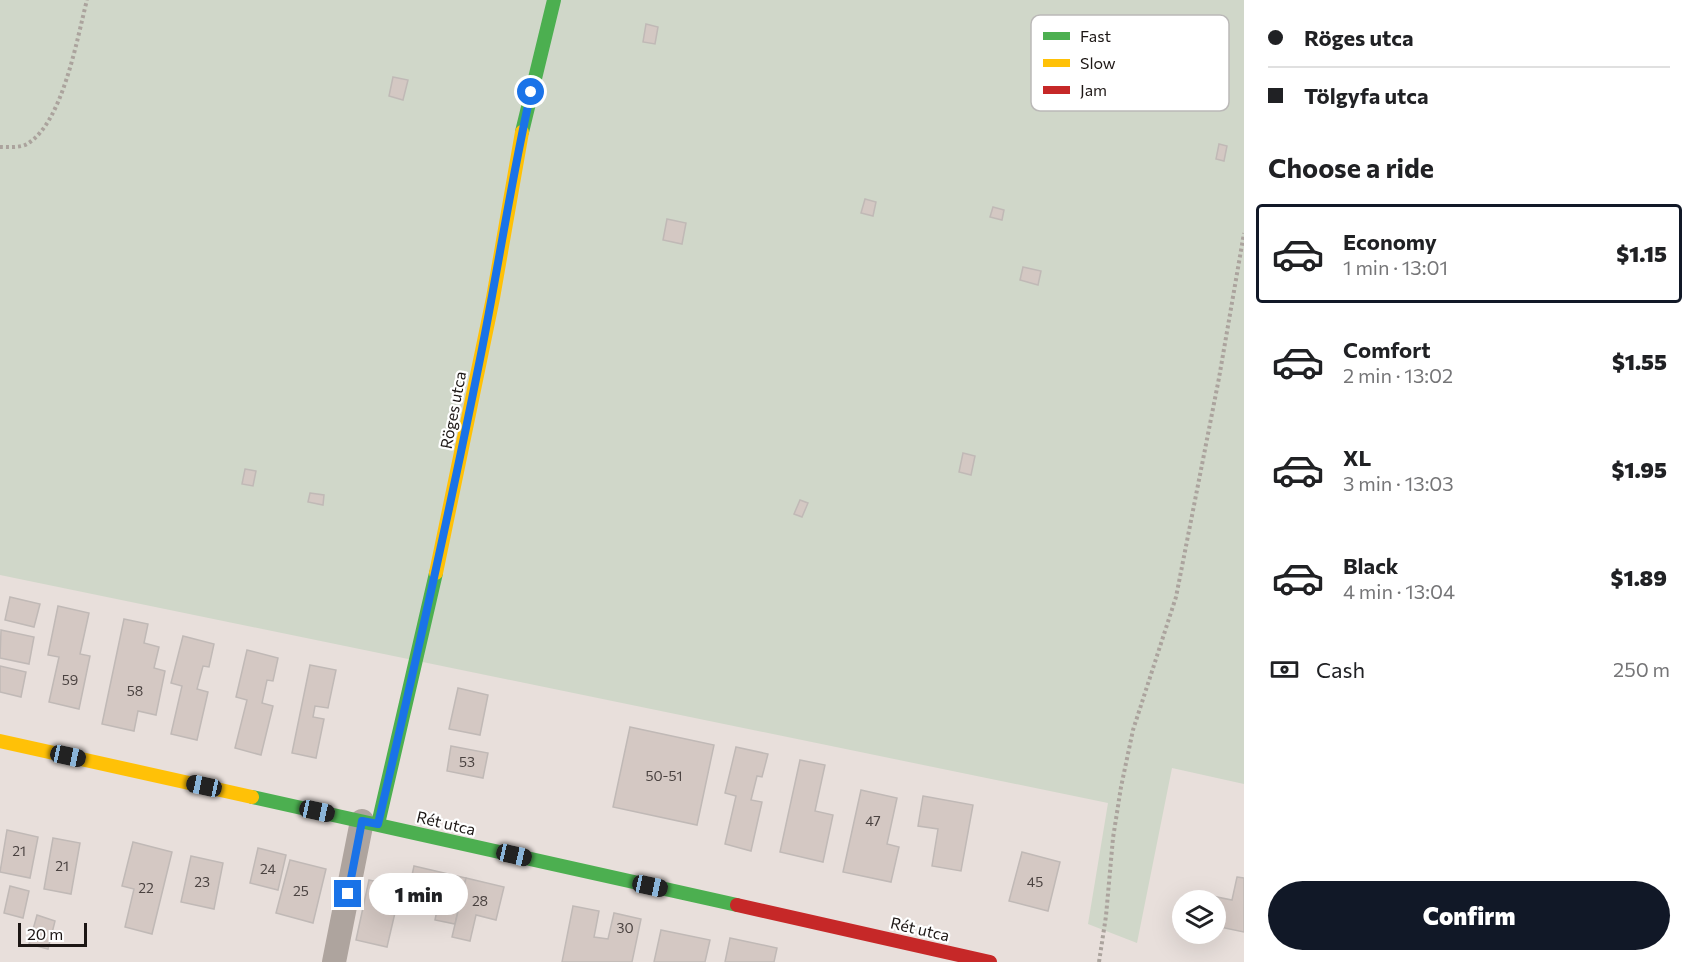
<!DOCTYPE html>
<meta charset="utf-8">
<style>
body{margin:0;font-family:Commissioner,sans-serif;background:#f6f6f6;color:#202124;height:100vh;display:flex;flex-direction:column;font-size:22px;white-space:nowrap}
*{box-sizing:border-box;margin:0}
p{font-size:20px;color:#757577}
.icon{flex:none;width:33px;height:33px;fill:none;stroke:currentColor;stroke-width:2;stroke-linecap:round;stroke-linejoin:round}
.map{position:relative;flex:1;overflow:hidden}
.details{display:flex;flex-direction:column;background:#fff;width:450px}
.details>*{flex:none}
.banner{display:grid;align-content:center;height:132px;padding:0 24px;background:#fff}
.fabs{position:absolute;left:1172px;top:890px;display:grid;gap:12px}
.fabs a{display:grid;place-items:center;width:54px;height:54px;border-radius:50%;background:#fff;box-shadow:0 6px 24px #0002;font-size:30px}
.scale{position:absolute;left:18px;bottom:15px;width:69px;box-sizing:border-box;padding-left:6px;border:3px solid #1c1614;border-top:0;font-size:16px;line-height:21px;white-space:nowrap;color:#1c1614;-webkit-text-stroke:4px #fff;paint-order:stroke}
.end{position:absolute;width:27px;height:27px;margin:-14px;border:8px solid #1a73e8;background:#fff;box-shadow:0 0 0 3px #fff}
.from{border-radius:50%}
.bubble{position:absolute;height:42px;border-radius:21px;background:#fff;box-shadow:0 6px 24px #0002;font-size:20px;font-weight:800;line-height:42px;text-align:center}
.car{position:absolute;width:18px;height:36px;margin:-18px -9px;border-radius:8px;box-shadow:0 0 4px 2px #0007;background:linear-gradient(#222 24%,#8ab4d8 0 40%,#222 0 76%,#8ab4d8 0 86%,#222 0)}
.banner b{display:flex;align-items:center;gap:21px;height:57px;font-size:22px}
.banner b+b{border-top:2px solid #e0e0e0}
.banner i{width:15px;height:15px;background:#202124}
ul{padding:0;list-style:none}
li{display:flex;align-items:center;gap:18px;height:99px;margin:0 12px 9px;padding:0 12px;border:3px solid transparent;border-radius:6px}
li div{flex:1}
li b{display:block;font-size:22px}
li em{font-style:normal;font-weight:800}
li.current{border-color:#111827}
li>.icon{width:54px;height:54px;stroke-width:1.5}
h2{padding:0 24px;font-size:27px;line-height:72px}
.pay{display:flex;align-items:center;gap:15px;height:66px;padding:0 24px;font-size:22px}
.pay p{margin-inline-start:auto}
.action{display:flex;gap:12px;margin-top:auto;padding:12px 24px}
.action a{flex:1;height:69px;border-radius:36px;background:#111827;color:#fff;font-size:24px;font-weight:800;line-height:69px;text-align:center}
main{display:flex;flex:1;min-height:0}
.map>svg:first-child{display:block}
.green{fill:#d0d7c9}
.building{fill:#d4c8c3;stroke:#c0b9b6;stroke-width:1.5}
.lines{fill:none;stroke-linecap:round;stroke-linejoin:round}
.path{stroke:#aba39d;stroke-width:4;stroke-dasharray:3 3;stroke-linecap:butt}
.street{stroke:#aea49e;stroke-width:24}
.fast{stroke:#4caf50;stroke-width:14}
.slow{stroke:#ffc107;stroke-width:14}
.jam{stroke:#c62828;stroke-width:14}
.route{stroke:#1a73e8;stroke-width:8}
.labels{text-anchor:middle;stroke-width:4.5;stroke-linejoin:round;paint-order:stroke}
.number-label{font-size:14px;fill:#4a4240}
.street-label{font-size:16px;fill:#1c1614;stroke:#fff}
.key{fill:#fff;stroke:#bbb9b8;stroke-width:1.5}
.key-label{font-size:16px;fill:#1c1614}
</style>
<main>
<div class="map">
<svg width="1244" height="962" viewBox="0 0 1244 962">
<rect width="100%" height="100%" fill="#e8dfdb"/>
<path class="green" d="M0 0H1244V784L1172 768 1137 943 1088 924 1108 803 0 575Z"/>
<g class="building">
<path d="M646 24 658 27 655 44 643 42Z"/>
<path d="M393 77 408 80 403 100 389 96Z"/>
<path d="M1219 144 1227 146 1224 161 1216 159Z"/>
<path d="M865 199 876 202 873 216 861 213Z"/>
<path d="M993 207 1004 210 1002 220 990 217Z"/>
<path d="M667 219 686 223 682 244 663 240Z"/>
<path d="M1023 267 1041 271 1038 285 1020 280Z"/>
<path d="M963 453 975 456 971 475 959 472Z"/>
<path d="M245 469 256 471 253 486 242 484Z"/>
<path d="M310 493 324 495 323 505 308 502Z"/>
<path d="M800 500 808 503 802 517 794 514Z"/>
<path d="M10 597 40 604 34 627 5 620Z"/>
<path d="M58 606 89 613 80 654 90 656 79 709 49 702 59 657 48 655Z"/>
<path d="M124 619 148 624 144 643 159 647 154 668 165 671 156 715 138 711 134 731 102 724Z"/>
<path d="M1 630 34 637 29 664 0 658Z"/>
<path d="M183 636 214 644 209 667 203 666 197 689 208 692 197 740 171 734 182 686 171 683Z"/>
<path d="M247 650 278 658 273 681 267 680 262 703 273 706 261 755 235 748 247 700 236 697Z"/>
<path d="M310 665 336 670 328 708 315 706 313 717 324 719 316 758 292 753Z"/>
<path d="M0 666 26 672 21 697 0 692Z"/>
<path d="M458 688 488 695 480 735 449 729Z"/>
<path d="M630 727 714 745 697 825 613 807Z"/>
<path d="M451 746 488 753 483 778 447 771Z"/>
<path d="M736 747 768 754 762 777 757 776 751 800 762 802 751 851 725 844 736 796 725 793Z"/>
<path d="M800 760 825 765 815 811 833 815 823 862 780 852Z"/>
<path d="M861 790 897 798 887 844 899 847 891 882 843 872Z"/>
<path d="M923 796 973 805 961 871 932 866 938 829 918 826Z"/>
<path d="M7 830 38 837 30 878 0 872Z"/>
<path d="M53 838 80 843 71 894 44 889Z"/>
<path d="M133 842 172 852 152 934 125 927 134 889 122 886Z"/>
<path d="M258 848 286 855 278 890 250 883Z"/>
<path d="M1022 852 1060 862 1048 911 1009 901Z"/>
<path d="M191 856 223 863 214 909 181 902Z"/>
<path d="M290 860 326 869 313 923 276 913Z"/>
<path d="M414 866 466 878 455 924 435 920 439 900 408 894Z"/>
<path d="M1237 877 1244 878V932L1215 926V900H1212V896L1232 900Z"/>
<path d="M466 878 504 887 496 920 476 915 470 941 452 937Z"/>
<path d="M369 880 401 887 387 947 356 940Z"/>
<path d="M10 886 29 891 23 918 4 913Z"/>
<path d="M573 906 599 911 594 937 608 939 614 913 641 919 632 962H562Z"/>
<path d="M37 915 55 921 48 949 29 944Z"/>
<path d="M661 930 710 940 705 962H654Z"/>
<path d="M730 938 777 948 774 962H725Z"/>
</g>
<g class="lines">
<g class="path">
<path d="M0 147C8 147 20 148 27 144 63 123 77 38 87 0"/>
<path d="M1099 962 1106 916 1113 838 1121 787 1133 730 1176 597 1219 378 1244 233"/>
</g>
<path class="street" d="M334 962 362 821"/>
<g class="fast">
<path d="M522 132 554 0"/>
<path d="M252 797 737 905"/>
<path d="M378 824 436 573"/>
</g>
<g class="slow">
<path d="M436 573 493 298 522 132"/>
<path d="M0 741 252 797"/>
</g>
<path class="jam" d="M737 905 990 962"/>
</g>
<g class="lines">
<path class="route" d="M348 894 362 821 378 824C414 670 449 515 480 359 498 270 511 180 531 92"/>
</g>
<g class="labels">
<g class="number-label">
<text x="70" y="685">59</text>
<text x="135" y="696">58</text>
<text x="467" y="767">53</text>
<text x="664" y="781">50-51</text>
<text x="873" y="826">47</text>
<text x="19" y="856">21</text>
<text x="62" y="871">21</text>
<text x="268" y="874">24</text>
<text x="202" y="887">23</text>
<text x="1035" y="887">45</text>
<text x="146" y="893">22</text>
<text x="301" y="896">25</text>
<text x="480" y="906">28</text>
<text x="625" y="933">30</text>
</g>
<g class="street-label">
<text transform="translate(453 410) rotate(-79)" y="6">Röges utca</text>
<text transform="translate(446 823) rotate(13)" y="6">Rét utca</text>
<text transform="translate(920 929) rotate(13)" y="6">Rét utca</text>
</g>
</g>
<rect x="1031" y="15" width="198" height="96" rx="9" class="key"/>
<rect x="1043" y="32" width="27" height="8" fill="#4caf50"/>
<rect x="1043" y="59" width="27" height="8" fill="#ffc107"/>
<rect x="1043" y="86" width="27" height="8" fill="#c62828"/>
<g class="key-label">
<text x="1080" y="42">Fast</text>
<text x="1080" y="69">Slow</text>
<text x="1080" y="96">Jam</text>
</g>
</svg>
<div class="fabs">
<a><svg class="icon" aria-label="layers" viewBox="0 0 24 24"><path d="M12 4l9 5-9 5-9-5zM3 14l9 5 9-5"/></svg></a>
</div>
<div class="scale">20 m</div>
<i class="end from" style="left:531px;top:92px"></i>
<i class="end" style="left:348px;top:894px"></i>
<div class="bubble" style="left:369px;top:873px;width:99px">1 min</div>
<i class="car" style="left:68px;top:756px;rotate:102deg"></i>
<i class="car" style="left:204px;top:786px;rotate:282deg"></i>
<i class="car" style="left:317px;top:811px;rotate:102deg"></i>
<i class="car" style="left:514px;top:855px;rotate:103deg"></i>
<i class="car" style="left:650px;top:886px;rotate:102deg"></i>
</div>
<section class="details">
<div class="banner">
<b><i class="from"></i>Röges utca</b>
<b><i></i>Tölgyfa utca</b>
</div>
<h2>Choose a ride</h2>
<ul>
<li class="current"><svg class="icon" aria-label="car" viewBox="0 0 24 24"><path d="M5 17H2v-5l4-1 3-4h7l3 4 3 1v5h-3M9 17h6M6 11h13"/><circle cx="7" cy="17" r="2"/><circle cx="17" cy="17" r="2"/></svg><div><b>Economy</b><p>1 min · 13:01</p></div><em>$1.15</em></li>
<li><svg class="icon" aria-label="car" viewBox="0 0 24 24"><path d="M5 17H2v-5l4-1 3-4h7l3 4 3 1v5h-3M9 17h6M6 11h13"/><circle cx="7" cy="17" r="2"/><circle cx="17" cy="17" r="2"/></svg><div><b>Comfort</b><p>2 min · 13:02</p></div><em>$1.55</em></li>
<li><svg class="icon" aria-label="car" viewBox="0 0 24 24"><path d="M5 17H2v-5l4-1 3-4h7l3 4 3 1v5h-3M9 17h6M6 11h13"/><circle cx="7" cy="17" r="2"/><circle cx="17" cy="17" r="2"/></svg><div><b>XL</b><p>3 min · 13:03</p></div><em>$1.95</em></li>
<li><svg class="icon" aria-label="car" viewBox="0 0 24 24"><path d="M5 17H2v-5l4-1 3-4h7l3 4 3 1v5h-3M9 17h6M6 11h13"/><circle cx="7" cy="17" r="2"/><circle cx="17" cy="17" r="2"/></svg><div><b>Black</b><p>4 min · 13:04</p></div><em>$1.89</em></li>
</ul>
<div class="pay"><svg class="icon" aria-label="cash" viewBox="0 0 24 24"><path d="M3 7h18v10H3z"/><circle cx="12" cy="12" r="2"/></svg>Cash<p>250 m</p></div>
<div class="action"><a>Confirm</a></div>
</section>
</main>
